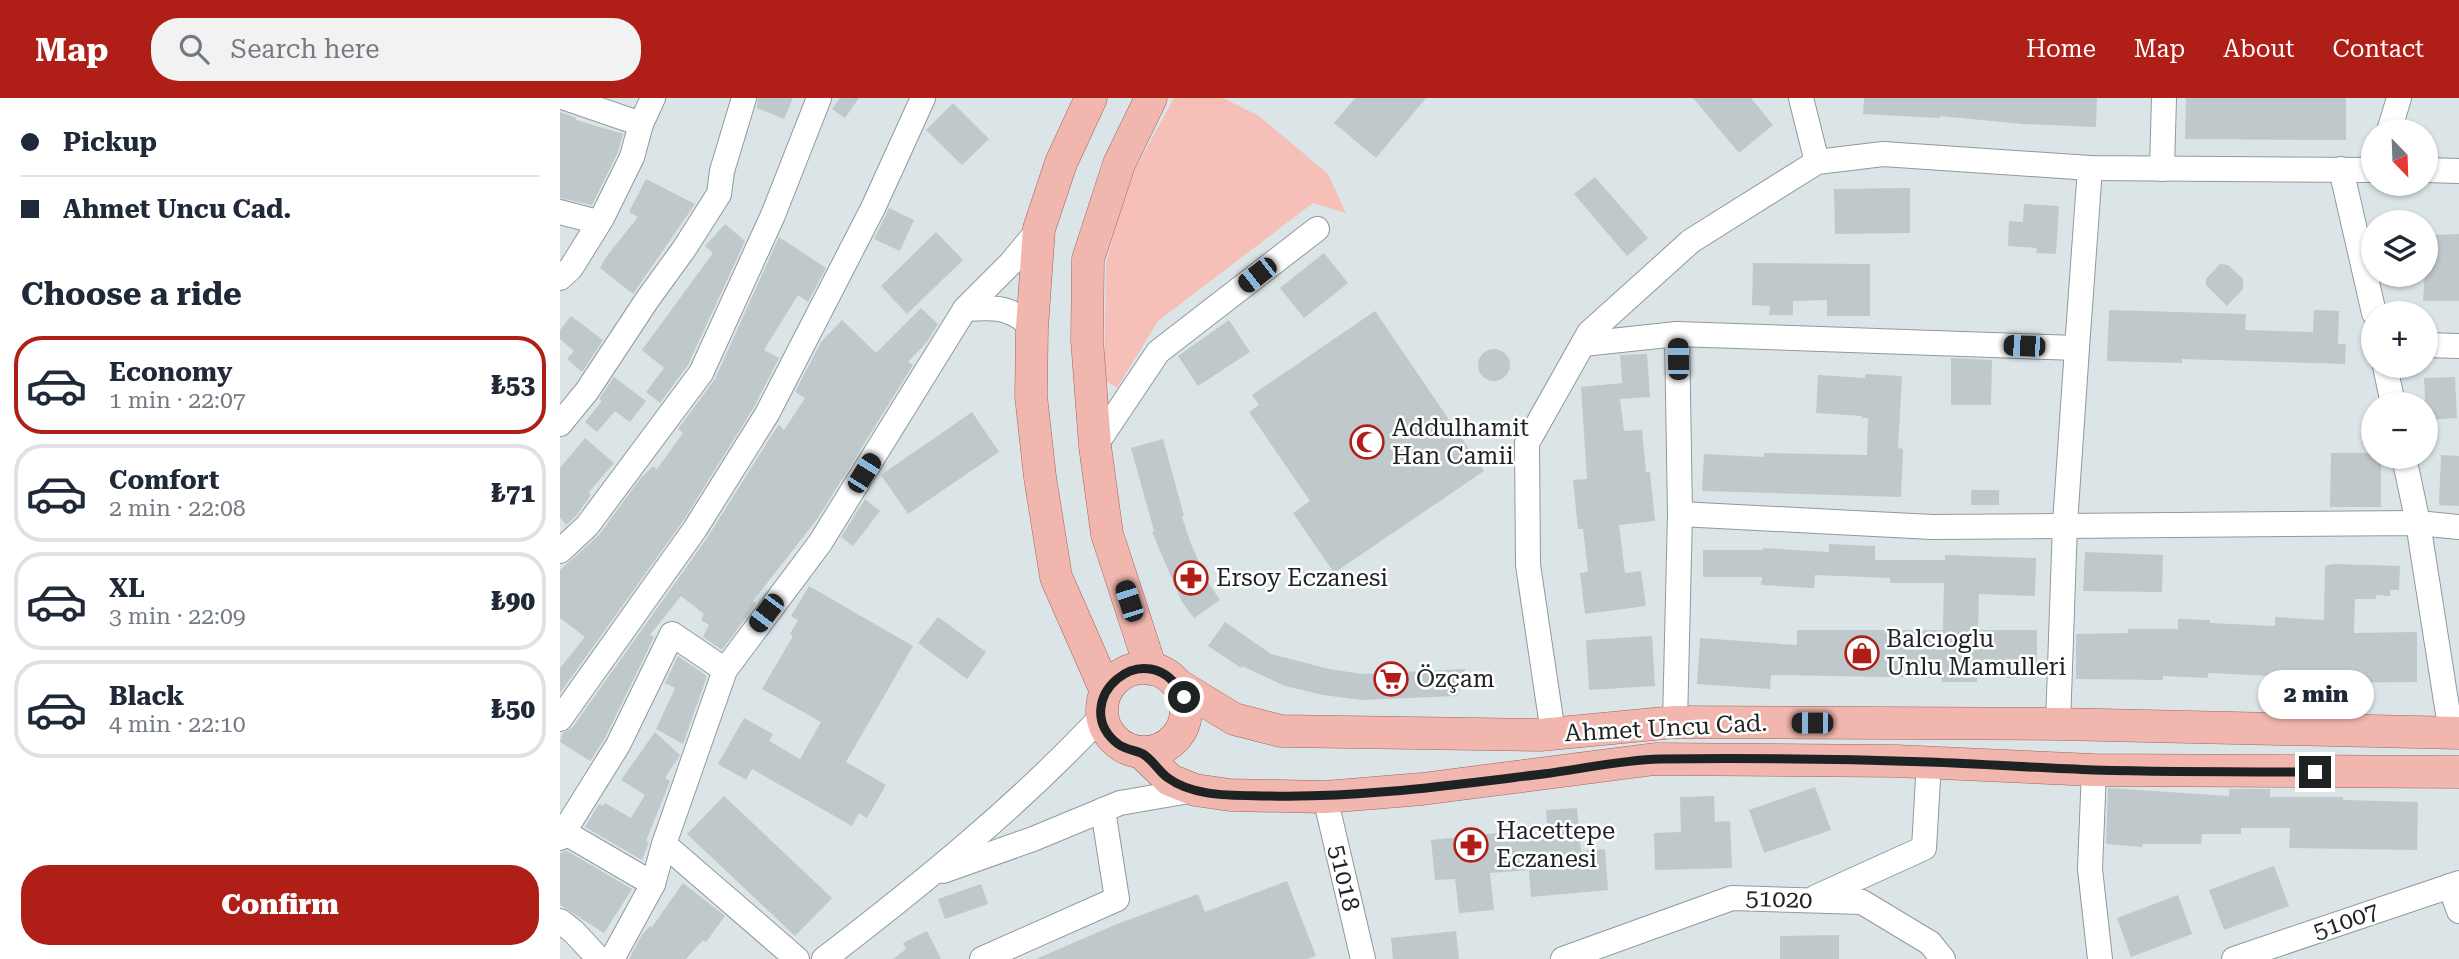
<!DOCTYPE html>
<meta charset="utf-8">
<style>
body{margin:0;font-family:"Roboto Serif",serif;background:#f2f2f3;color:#1f2937;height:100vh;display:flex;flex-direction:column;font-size:26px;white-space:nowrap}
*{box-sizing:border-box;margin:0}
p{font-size:23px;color:#747a83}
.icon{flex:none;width:38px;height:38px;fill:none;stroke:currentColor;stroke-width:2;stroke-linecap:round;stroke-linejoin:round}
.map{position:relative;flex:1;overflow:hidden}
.details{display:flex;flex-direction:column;background:#fff;width:560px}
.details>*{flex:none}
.top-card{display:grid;align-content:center;height:154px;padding:0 21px;background:#fff}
.needle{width:46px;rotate:157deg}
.buttons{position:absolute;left:1801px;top:21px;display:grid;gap:14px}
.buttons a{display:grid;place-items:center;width:77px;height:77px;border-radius:50%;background:#fff;box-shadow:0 2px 5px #0004;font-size:35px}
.end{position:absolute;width:32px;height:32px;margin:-16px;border:9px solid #1f2223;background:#fff;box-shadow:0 0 0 4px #fff}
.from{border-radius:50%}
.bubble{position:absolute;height:49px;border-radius:24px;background:#fff;box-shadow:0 2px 5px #0004;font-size:23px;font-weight:800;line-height:49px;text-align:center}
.car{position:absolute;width:21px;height:42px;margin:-21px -10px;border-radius:9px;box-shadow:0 0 5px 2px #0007;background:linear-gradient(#222 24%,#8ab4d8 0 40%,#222 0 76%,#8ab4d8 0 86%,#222 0)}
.top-card b{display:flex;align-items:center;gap:24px;height:66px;font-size:26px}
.top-card b+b{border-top:2px solid #e0e1e3}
.top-card i{width:18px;height:18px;background:#1f2937}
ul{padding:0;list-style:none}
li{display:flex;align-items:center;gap:21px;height:98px;margin:0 14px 10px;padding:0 7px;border:4px solid #e0e1e3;border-radius:28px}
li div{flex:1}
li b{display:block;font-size:26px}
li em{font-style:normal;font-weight:800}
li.selected{border-color:#af1f18}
li>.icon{width:63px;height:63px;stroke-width:1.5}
h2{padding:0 21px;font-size:32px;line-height:84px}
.button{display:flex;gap:14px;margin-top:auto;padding:14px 21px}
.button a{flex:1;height:80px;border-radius:28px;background:#af1f18;color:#fff;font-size:28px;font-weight:800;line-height:80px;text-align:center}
header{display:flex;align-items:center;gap:42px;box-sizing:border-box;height:98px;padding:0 35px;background:#af1f18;color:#fff}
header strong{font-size:33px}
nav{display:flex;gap:38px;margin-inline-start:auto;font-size:24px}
.search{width:490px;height:63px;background:#f2f2f3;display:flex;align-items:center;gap:18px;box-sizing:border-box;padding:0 24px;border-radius:28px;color:#747a83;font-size:26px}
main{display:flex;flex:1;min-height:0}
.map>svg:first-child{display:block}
.green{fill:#f6bfb7}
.building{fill:#bfc8cb}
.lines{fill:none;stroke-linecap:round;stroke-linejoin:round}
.minor-casing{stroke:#91999c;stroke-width:26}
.major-casing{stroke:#a2625a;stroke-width:33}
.minor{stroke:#fff;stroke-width:24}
.major{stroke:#f1b6ad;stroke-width:32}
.route{stroke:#1f2223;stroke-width:9}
.labels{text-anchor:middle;stroke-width:5;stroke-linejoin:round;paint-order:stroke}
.poi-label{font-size:24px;fill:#1f2223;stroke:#fff;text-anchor:start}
.street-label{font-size:24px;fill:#1f2223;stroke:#fff}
</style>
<header>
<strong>Map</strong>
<div class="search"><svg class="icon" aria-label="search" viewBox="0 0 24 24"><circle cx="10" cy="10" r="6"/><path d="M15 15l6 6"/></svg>Search here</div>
<nav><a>Home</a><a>Map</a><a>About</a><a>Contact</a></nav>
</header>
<main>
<section class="details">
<div class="top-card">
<b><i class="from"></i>Pickup</b>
<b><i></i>Ahmet Uncu Cad.</b>
</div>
<h2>Choose a ride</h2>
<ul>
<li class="selected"><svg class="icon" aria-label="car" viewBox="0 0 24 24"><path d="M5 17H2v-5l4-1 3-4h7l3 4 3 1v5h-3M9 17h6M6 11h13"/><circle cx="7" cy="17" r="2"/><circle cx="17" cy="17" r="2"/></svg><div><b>Economy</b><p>1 min · 22:07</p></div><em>₺53</em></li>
<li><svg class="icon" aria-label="car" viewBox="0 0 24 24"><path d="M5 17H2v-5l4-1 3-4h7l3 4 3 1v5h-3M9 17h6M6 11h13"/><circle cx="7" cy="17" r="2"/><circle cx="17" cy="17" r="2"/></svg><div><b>Comfort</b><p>2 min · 22:08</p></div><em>₺71</em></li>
<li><svg class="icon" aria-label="car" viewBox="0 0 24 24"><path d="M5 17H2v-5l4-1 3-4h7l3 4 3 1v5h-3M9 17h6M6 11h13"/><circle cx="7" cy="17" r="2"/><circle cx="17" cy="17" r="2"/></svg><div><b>XL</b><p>3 min · 22:09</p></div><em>₺90</em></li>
<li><svg class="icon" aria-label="car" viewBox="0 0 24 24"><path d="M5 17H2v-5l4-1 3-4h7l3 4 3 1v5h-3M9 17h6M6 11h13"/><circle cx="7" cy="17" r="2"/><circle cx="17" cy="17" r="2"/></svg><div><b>Black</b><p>4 min · 22:10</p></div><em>₺50</em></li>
</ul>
<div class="button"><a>Confirm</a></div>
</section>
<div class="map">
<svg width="1899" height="861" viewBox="0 0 1899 861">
<rect width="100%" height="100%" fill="#dbe5e8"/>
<path class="green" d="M614 0H663L699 18 768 76 786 115 753 105 598 223 557 290 544 281 546 165 567 86Z"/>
<g class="building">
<path d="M198 0H233L224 21 197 10Z"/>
<path d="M280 0H299L285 20 272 11Z"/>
<path d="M795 0H866L816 60 774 25Z"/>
<path d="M1133 0H1191L1213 27 1179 55Z"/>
<path d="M1304 0H1537L1536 29 1463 26 1380 18V20L1303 16Z"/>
<path d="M1626 0H1786V42L1625 41Z"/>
<path d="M393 5 429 41 402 67 366 32Z"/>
<path d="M0 14 16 20V22L63 36 58 54 32 107 0 100Z"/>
<path d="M1035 79 1088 140 1067 158 1014 96Z"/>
<path d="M86 81 135 106 73 196 40 170 46 159 78 119 69 114Z"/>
<path d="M1350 90V135L1275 136 1274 91Z"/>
<path d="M1464 106 1499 108 1496 156 1476 155 1477 150 1448 148 1449 123 1463 124Z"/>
<path d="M329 110 354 122 340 153 314 141Z"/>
<path d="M165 126 185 143 128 267 100 305 86 294 104 270 82 252 153 155 145 148Z"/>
<path d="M376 134 403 162 347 216 321 188Z"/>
<path d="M1899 136V203H1863L1866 159H1872V137Z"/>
<path d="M219 139 266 170 248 204 238 197 204 252 219 260 194 309 123 423 0 595V570L25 539 0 520V472L39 437 80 381 93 368 97 371 123 335 118 331 155 281Z"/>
<path d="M764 155 788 185 744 220 720 190Z"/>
<path d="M1193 165 1310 166V218H1267V202L1233 203V217H1209L1210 208 1192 207Z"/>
<path d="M1660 166 1668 167 1683 181V191L1667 208 1646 187V181Z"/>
<path d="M361 210 378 226 367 244 348 264 353 267 258 420 193 503 196 505 192 511 162 552 143 539 149 527 141 522 144 516 121 498 90 537 94 539 45 640 30 663 0 644 3 635 12 630 147 440 215 332 219 327 224 332 245 300 235 294 261 244 282 222 316 255Z"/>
<path d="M1549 212 1686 216 1685 232 1753 234 1754 212 1779 213 1778 246H1786L1785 266 1622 261V265L1547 263Z"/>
<path d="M815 213 924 373 774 475 733 415 750 403 689 314 699 307 692 297Z"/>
<path d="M11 218 43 242 22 274 7 261 14 253 0 241V232Z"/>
<path d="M669 222 690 254 638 288 618 258Z"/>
<circle cx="934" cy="267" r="16"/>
<path d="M1087 256 1090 299 1060 301 1064 333 1082 332 1086 374H1090L1095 423 1059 427 1065 475 1081 473 1086 508 1025 516 1020 475 1028 474 1023 431H1018L1013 382 1027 381 1021 289 1062 285 1060 257Z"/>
<path d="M1391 260 1432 262 1431 307H1391Z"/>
<path d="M1305 276 1342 278 1338 350 1343 351 1341 399 1142 393 1144 356 1204 359V355L1307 357 1308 320H1302V318L1256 315 1258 277 1305 280Z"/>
<path d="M54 279 86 303 70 324 55 313 37 334 25 324 42 303 39 301Z"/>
<path d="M1895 279 1897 320 1866 322 1864 280Z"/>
<path d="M412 314 439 354 348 416 321 377Z"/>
<path d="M25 340 54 365 29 394 31 397 16 418 6 427 0 419V370Z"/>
<path d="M603 341 624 418 622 419 631 446 648 484 660 502 634 520 622 504 592 434 594 433 571 350Z"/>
<path d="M1771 355H1813V359H1821V409H1770Z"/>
<path d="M1881 357 1899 358V408L1879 407Z"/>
<rect x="1411" y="392" width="28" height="15"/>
<path d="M305 401 320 413 293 448 281 439Z"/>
<path d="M1269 446 1315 448V462H1385V457L1476 460 1475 498 1419 496 1418 532H1477V580H1417V584H1382V580L1211 577 1210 591 1137 586 1140 540 1237 547V532H1383L1384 485H1330V480L1255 477 1254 490 1201 487 1202 479H1143V452H1203V450L1269 454Z"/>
<path d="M1525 454 1603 457 1602 494 1523 493Z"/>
<path d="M1773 466 1840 468 1839 492H1830V498L1816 497V501H1795L1794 535 1857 534V584L1748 585 1712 583V578L1648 575V580L1603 578V582L1516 581V536L1568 535V531H1618V521L1650 522V525L1715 528V519L1764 522 1765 468Z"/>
<path d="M249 488 353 548 286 664 326 687 307 720 299 715 292 728 192 671 186 682 158 666 184 620 213 636 209 643 240 661 261 624 202 591 233 538 230 536 238 522 231 518Z"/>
<path d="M378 519 426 554 407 581 358 545Z"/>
<path d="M665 524 711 556 769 571 802 576 905 571 897 598 802 602 763 597 725 588 682 568 681 570 648 548Z"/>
<path d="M1092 538 1095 588 1029 592 1026 542Z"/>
<path d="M118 558 147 578 123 646 96 631 115 590 105 585Z"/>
<path d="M95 634 120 657 105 680 110 683 86 743 89 744 82 762 25 729 39 706 43 708 45 705 71 720 85 697 61 682Z"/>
<path d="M1255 689 1271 732 1204 755 1189 712Z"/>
<path d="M1548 690 1669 698V691H1710V699H1783V702L1858 704 1857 752 1729 750 1730 730H1681V736H1642L1641 746H1583L1582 749 1546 746Z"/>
<path d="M164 698 272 800 235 838 127 736Z"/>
<path d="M1154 698 1155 724 1170 723 1172 770 1095 772 1094 735 1121 734 1120 699Z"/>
<path d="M1017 710 1021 753 1045 751 1048 792 971 799 969 772 930 775 934 812 899 815 895 781 875 782 871 742 938 735 939 744 988 741 986 712Z"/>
<path d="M7 753 72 791 44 835 0 807V755Z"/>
<path d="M1714 768 1729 808 1664 832 1649 792Z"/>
<path d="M727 783 756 858 747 861H476L557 826 638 796 645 814Z"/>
<path d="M123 785 165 818 146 844 143 842 126 861H69L82 837 90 828 92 829Z"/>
<path d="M421 786 428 806 385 821 378 801Z"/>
<path d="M1618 797 1632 836 1571 859 1557 820Z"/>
<path d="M367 833 381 861H333L346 851 343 845Z"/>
<path d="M896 833 899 861H833L831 840Z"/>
<path d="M1279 837V861H1220V838Z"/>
</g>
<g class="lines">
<defs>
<g id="minor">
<path d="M5 0 81 26"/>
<path d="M1241 0 1257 64"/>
<path d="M1829 33 1839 0"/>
<path d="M1602 71 1604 0"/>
<path d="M1781 71 1814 215"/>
<path d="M1866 72 1899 73"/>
<path d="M0 114 38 124"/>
<path d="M0 180 11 170 42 120 72 59 81 26 93 0"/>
<path d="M405 211C433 209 452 208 472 230"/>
<path d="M1023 246 1117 236 1517 250 1530 70"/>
<path d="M1866 247 1899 248"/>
<path d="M1825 268 1833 306"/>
<path d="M0 326 27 293 87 202 124 151 159 96 162 73 184 0"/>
<path d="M535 348 598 254 757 131"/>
<path d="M1844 359 1858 425 1891 635"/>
<path d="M1120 416 1372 429 1858 425 1899 429"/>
<path d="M0 453 27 428 141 275 213 117 259 0"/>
<path d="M0 621 135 431 207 316 313 110 363 0"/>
<path d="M1115 624 1120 416 1117 236"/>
<path d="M1498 626 1505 426 1517 250"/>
<path d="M993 635 968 467 967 345 1029 235 1131 143 1257 64 1323 56 1530 70 1813 72"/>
<path d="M1534 672 1530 771 1540 861"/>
<path d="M765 699 803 861"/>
<path d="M4 734 93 786"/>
<path d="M0 740 58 647 112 536 165 572"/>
<path d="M104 746 237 861"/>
<path d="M383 773 473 741 560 705 635 692"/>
<path d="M1890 788 1899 813"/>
<path d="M1256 799 1364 750 1369 664"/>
<path d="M0 823 14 834 39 861"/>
<path d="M52 861 93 786 104 746 165 572 260 445 405 211 451 165 479 131"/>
<path d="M264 861C362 786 458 708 542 618"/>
<path d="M422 861 557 801 543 712"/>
<path d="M1003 861 1172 800 1302 804 1370 845 1383 861"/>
<path d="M1674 861 1899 785"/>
</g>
<g id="major">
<path d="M531 0 501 65 479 131 472 230 471 298 480 379 496 479 546 593"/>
<circle cx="584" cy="612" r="42"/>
<path d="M591 571 547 436 535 348 527 242 528 161 559 66 591 0"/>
<path d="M618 587 674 621 721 633 980 637 1115 624 1498 626 1899 635"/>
<path d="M582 655 610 682 635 692 670 697 765 699 862 691 1095 661 1336 663 1534 672 1899 674"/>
</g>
</defs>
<use href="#minor" class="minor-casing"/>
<use href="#major" class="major-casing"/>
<use href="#minor" class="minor"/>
<use href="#major" class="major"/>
</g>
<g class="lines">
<path class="route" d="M624 599C587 529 505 605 558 646 566 652 576 652 583 656 593 662 599 674 608 680 635 700 677 697 709 698 801 700 892 687 983 676 1022 671 1061 662 1100 661 1189 660 1279 661 1369 664 1424 666 1479 670 1534 672 1608 674 1681 674 1755 674"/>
</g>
<defs>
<symbol id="mosque-ring" viewBox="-11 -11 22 22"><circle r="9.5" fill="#fff" stroke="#af1f18" stroke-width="1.5"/><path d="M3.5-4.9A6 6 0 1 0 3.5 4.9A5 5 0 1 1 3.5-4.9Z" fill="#af1f18"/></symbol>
<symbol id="pharmacy-ring" viewBox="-11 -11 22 22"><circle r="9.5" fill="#fff" stroke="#af1f18" stroke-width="1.5"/><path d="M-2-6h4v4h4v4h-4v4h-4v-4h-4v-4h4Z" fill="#af1f18"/></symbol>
<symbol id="shop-ring" viewBox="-11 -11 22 22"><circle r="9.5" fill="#fff" stroke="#af1f18" stroke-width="1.5"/><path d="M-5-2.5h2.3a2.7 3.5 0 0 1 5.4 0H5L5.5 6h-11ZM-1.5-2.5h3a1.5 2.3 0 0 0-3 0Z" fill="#af1f18"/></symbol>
<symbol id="supermarket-ring" viewBox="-11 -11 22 22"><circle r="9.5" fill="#fff" stroke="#af1f18" stroke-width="1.5"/><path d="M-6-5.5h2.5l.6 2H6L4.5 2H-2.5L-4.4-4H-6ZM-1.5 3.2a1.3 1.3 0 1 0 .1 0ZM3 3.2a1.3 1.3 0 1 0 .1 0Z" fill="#af1f18"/></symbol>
</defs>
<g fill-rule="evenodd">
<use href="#mosque-ring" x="788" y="325" width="38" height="38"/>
<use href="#pharmacy-ring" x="612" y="461" width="38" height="38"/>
<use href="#shop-ring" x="1283" y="536" width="38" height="38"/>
<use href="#supermarket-ring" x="812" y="562" width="38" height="38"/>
<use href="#pharmacy-ring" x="892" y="728" width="38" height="38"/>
</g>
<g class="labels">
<g class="poi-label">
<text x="832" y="338">Addulhamit<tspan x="832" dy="28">Han Camii</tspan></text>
<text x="656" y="488">Ersoy Eczanesi</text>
<text x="1326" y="549">Balcıoglu<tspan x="1326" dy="28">Unlu Mamulleri</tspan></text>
<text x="856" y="589">Özçam</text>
<text x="936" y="741">Hacettepe<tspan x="936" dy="28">Eczanesi</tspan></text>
</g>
<g class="street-label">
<text transform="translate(1106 630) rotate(-3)" y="8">Ahmet Uncu Cad.</text>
<text transform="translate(784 780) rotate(77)" y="8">51018</text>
<text transform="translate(1219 801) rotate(2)" y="8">51020</text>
<text transform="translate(1786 823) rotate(-19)" y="8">51007</text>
</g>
</g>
</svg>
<div class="buttons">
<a><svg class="needle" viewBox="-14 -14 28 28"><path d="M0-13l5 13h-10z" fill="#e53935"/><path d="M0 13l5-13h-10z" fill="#747a83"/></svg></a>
<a><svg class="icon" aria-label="layers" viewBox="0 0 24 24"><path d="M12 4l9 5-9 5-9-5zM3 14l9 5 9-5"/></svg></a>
<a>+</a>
<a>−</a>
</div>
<i class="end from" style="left:624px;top:599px"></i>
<i class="end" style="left:1755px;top:674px"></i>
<div class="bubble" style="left:1698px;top:572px;width:116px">2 min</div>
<i class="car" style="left:697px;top:177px;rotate:232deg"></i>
<i class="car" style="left:1464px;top:248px;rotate:272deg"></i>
<i class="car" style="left:1118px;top:261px;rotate:359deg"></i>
<i class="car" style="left:304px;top:375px;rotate:32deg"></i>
<i class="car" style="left:569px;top:503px;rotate:342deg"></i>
<i class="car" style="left:206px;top:515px;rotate:217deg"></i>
<i class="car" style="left:1252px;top:625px;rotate:270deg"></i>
</div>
</main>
